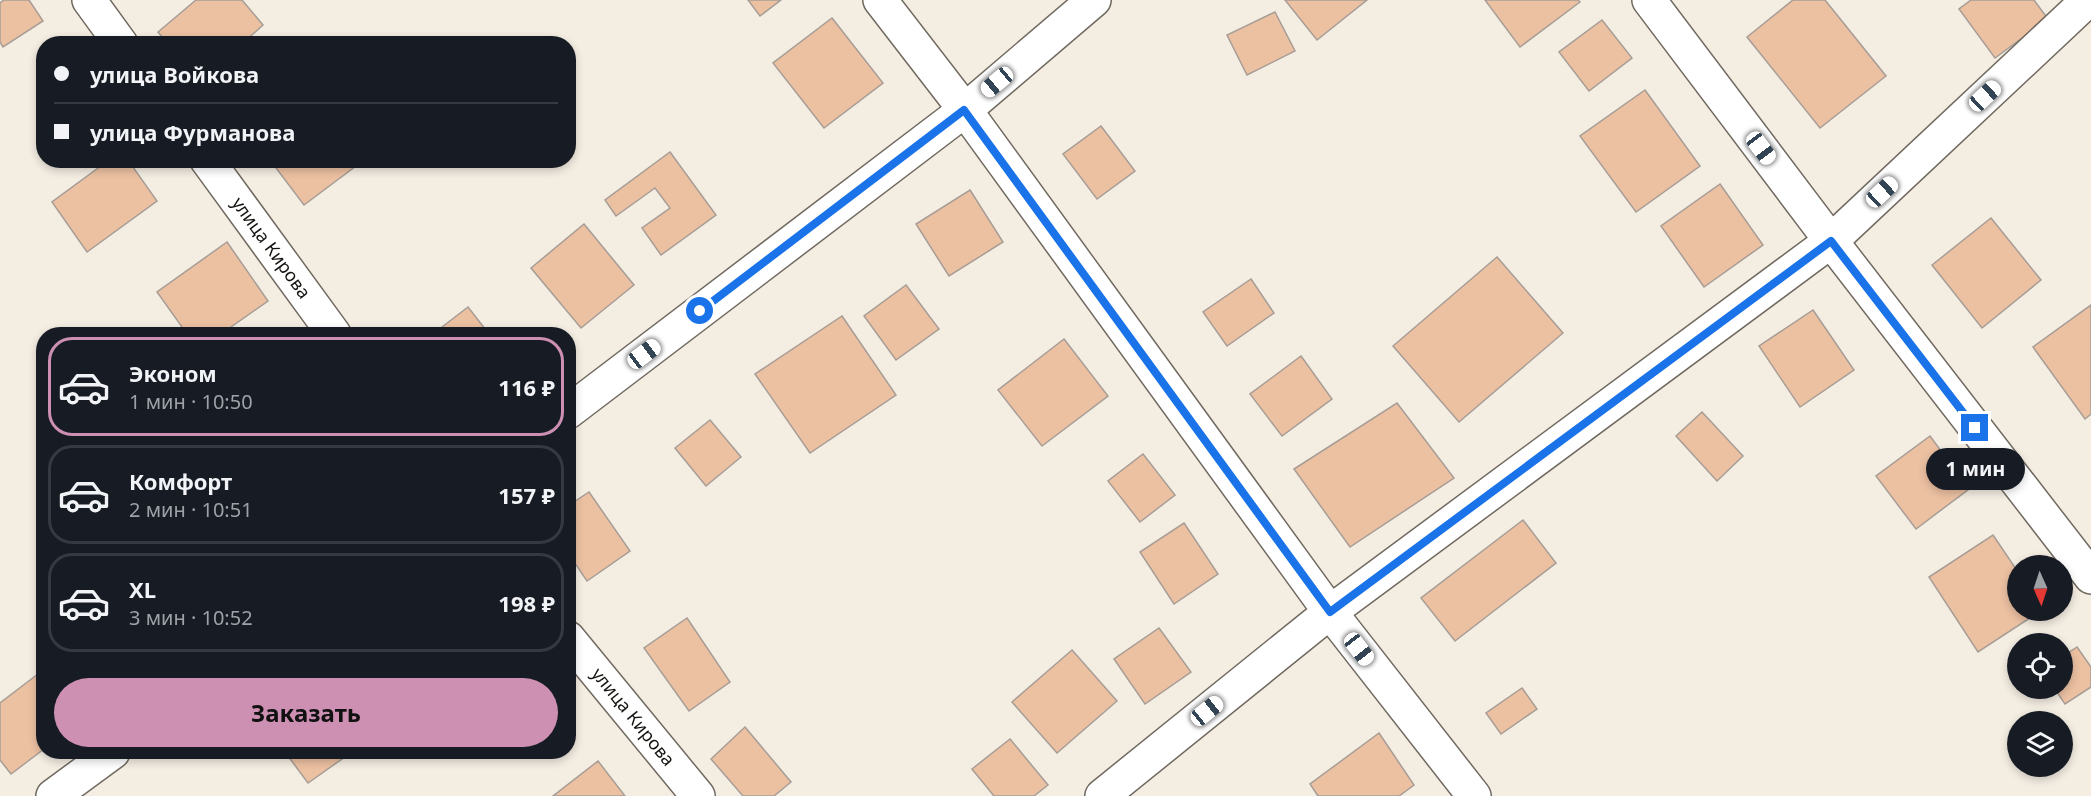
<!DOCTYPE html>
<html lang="ru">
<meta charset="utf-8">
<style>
body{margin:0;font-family:"Noto Sans",sans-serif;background:#242831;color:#f1f3f6;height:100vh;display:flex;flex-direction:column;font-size:22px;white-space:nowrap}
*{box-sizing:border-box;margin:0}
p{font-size:20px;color:#9ea1a6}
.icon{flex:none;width:33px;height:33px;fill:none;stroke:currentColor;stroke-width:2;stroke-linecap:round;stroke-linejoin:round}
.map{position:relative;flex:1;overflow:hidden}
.sheet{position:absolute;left:36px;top:327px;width:540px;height:432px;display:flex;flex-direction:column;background:#171b24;border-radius:24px;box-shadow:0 3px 9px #0003}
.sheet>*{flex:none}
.hud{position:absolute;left:36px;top:36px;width:540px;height:132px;border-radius:24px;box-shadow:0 3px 9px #0003;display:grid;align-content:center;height:132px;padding:0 18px;background:#171b24}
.needle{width:39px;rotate:177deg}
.controls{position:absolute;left:2007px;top:555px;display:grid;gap:12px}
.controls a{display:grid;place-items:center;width:66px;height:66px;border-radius:50%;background:#171b24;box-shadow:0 3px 9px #0003;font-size:30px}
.end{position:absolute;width:27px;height:27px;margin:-14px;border:8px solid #1a73e8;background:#fff;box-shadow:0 0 0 3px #fff}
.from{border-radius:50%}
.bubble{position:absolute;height:42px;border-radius:21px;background:#171b24;box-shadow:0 3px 9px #0003;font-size:20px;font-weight:700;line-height:42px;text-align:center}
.car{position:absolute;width:18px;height:36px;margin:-18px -9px;border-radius:8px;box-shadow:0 0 4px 2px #0007;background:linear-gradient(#fff 24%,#345 0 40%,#fff 0 76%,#345 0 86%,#fff 0)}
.hud b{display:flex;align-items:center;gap:21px;height:57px;font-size:22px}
.hud b+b{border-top:2px solid #363941}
.hud i{width:15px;height:15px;background:#f1f3f6}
ul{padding:10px 0 0;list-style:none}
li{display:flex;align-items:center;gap:18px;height:99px;margin:0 12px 9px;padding:0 6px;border:3px solid #363941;border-radius:24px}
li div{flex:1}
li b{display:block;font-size:22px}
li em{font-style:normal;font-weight:700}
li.on{border-color:#cd90b3}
li>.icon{width:54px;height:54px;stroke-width:1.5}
.primary-button{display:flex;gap:12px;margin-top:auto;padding:12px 18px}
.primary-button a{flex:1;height:69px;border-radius:36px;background:#cd90b3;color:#111;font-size:24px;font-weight:700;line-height:69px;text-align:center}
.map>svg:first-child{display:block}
.building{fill:#ecc1a2;stroke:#a79d96;stroke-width:1.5}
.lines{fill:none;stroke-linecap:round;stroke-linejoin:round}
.street-casing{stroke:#706960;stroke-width:36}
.secondary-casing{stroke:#706960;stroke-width:36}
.street{stroke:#fff;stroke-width:33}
.secondary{stroke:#fff;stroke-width:33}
.route{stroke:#1a73e8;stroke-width:8}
.labels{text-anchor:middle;stroke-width:4.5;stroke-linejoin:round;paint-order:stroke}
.street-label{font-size:18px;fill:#161410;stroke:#fff}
</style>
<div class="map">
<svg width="2091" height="796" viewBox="0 0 2091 796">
<rect width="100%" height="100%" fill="#f4ede2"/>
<g class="building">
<path d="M4 0H29L43 21 3 47 0 42V3Z"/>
<path d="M196 0H242L263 25 242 44H168L158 32Z"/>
<path d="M748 0H781L760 16Z"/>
<path d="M1285 0H1367L1317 40Z"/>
<path d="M1485 0H1578L1580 2 1520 47Z"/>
<path d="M1793 0H1825L1886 76 1820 128 1747 37Z"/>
<path d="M1971 0H2034L2048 19 1995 58 1959 9Z"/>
<path d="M1275 12 1295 51 1247 75 1227 35Z"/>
<path d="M832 18 883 83 824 128 773 63Z"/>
<path d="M1602 20 1632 58 1589 91 1559 52Z"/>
<path d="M1645 90 1700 166 1636 212 1580 136Z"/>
<path d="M1101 126 1135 171 1097 199 1063 154Z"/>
<path d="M670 152 716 215 661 255 642 228 670 208 655 188 616 216 605 200Z"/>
<path d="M109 160H128L157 201 87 252 52 202Z"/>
<path d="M270 160H364L304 205Z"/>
<path d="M1720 184 1763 245 1704 287 1661 226Z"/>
<path d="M970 190 1003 242 949 276 916 224Z"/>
<path d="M1991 218 2041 280 1982 328 1932 265Z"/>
<path d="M584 224 634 285 581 328 531 268Z"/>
<path d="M227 242 268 301 221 334H187L157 292Z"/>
<path d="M1497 257 1563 333 1459 422 1393 346Z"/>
<path d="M1251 279 1274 313 1227 346 1203 312Z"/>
<path d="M906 285 939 329 896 360 864 316Z"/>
<path d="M2091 305V414L2085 419 2033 347Z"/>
<path d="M468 307 489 334H433Z"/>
<path d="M1813 310 1854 370 1800 407 1759 346Z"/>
<path d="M842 316 896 395 810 453 755 374Z"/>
<path d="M1064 339 1108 396 1042 446 998 390Z"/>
<path d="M1301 356 1332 399 1282 436 1250 394Z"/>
<path d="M1397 403 1454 478 1350 547 1294 469Z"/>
<path d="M1702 412 1743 456 1717 481 1676 436Z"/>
<path d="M710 420 741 457 706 486 675 448Z"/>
<path d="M1930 436 1969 489 1916 529 1876 476Z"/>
<path d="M1143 454 1175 495 1140 522 1108 481Z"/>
<path d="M589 492 630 551 587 581 568 553V506Z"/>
<path d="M1523 520 1556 563 1455 641 1421 598Z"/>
<path d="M1184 523 1218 574 1174 604 1140 552Z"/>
<path d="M1993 535 2018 572V610H2042L1978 652 1929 577Z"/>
<path d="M687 618 730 682 689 711 644 648Z"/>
<path d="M1159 628 1191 672 1145 704 1114 659Z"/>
<path d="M2077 647 2091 667V687L2065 704 2054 688H2062V657Z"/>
<path d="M1072 650 1117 701 1057 753 1012 702Z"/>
<path d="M38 674 44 681V749L11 774 0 760V703Z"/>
<path d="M1522 688 1537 709 1501 734 1486 713Z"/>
<path d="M745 727 791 782 774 796H743L711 759Z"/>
<path d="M1379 733 1414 785 1399 796H1318L1310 784Z"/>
<path d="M1010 739 1048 785 1034 796H994L972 769Z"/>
<path d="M285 752H352L308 783Z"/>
<path d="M598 761 625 796H553Z"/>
</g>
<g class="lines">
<defs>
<g id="street">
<path d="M89 0 121 44"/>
<path d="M1649 0 1831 241 2091 577"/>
<path d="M207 160 334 334"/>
<path d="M568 412 965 110 1094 0"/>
<path d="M568 638 698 796"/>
<path d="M53 796 113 752"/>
<path d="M1102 796 1330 612 1831 241 2088 0"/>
</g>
<path id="secondary" d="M880 0 965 110 1330 612 1474 796"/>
</defs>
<use href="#street" class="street-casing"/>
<use href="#secondary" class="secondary-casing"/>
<use href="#street" class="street"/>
<use href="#secondary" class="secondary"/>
</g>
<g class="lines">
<path class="route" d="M700 311 964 110 1330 612 1831 241 1975 428"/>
</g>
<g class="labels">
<g class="street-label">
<text transform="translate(271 248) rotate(54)" y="6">улица Кирова</text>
<text transform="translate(633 717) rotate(51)" y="6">улица Кирова</text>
</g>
</g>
</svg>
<div class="controls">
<a><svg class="needle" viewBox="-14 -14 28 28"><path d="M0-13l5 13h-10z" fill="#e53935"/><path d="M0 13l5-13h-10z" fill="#9ea1a6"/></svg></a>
<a><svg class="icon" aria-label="locate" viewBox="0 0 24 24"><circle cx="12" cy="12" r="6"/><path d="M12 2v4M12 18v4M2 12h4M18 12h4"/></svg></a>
<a><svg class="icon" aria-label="layers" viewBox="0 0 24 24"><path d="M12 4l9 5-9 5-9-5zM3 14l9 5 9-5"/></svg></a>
</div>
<i class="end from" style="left:700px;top:311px"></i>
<i class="end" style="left:1975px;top:428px"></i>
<div class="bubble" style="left:1926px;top:448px;width:99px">1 мин</div>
<i class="car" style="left:997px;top:82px;rotate:230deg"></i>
<i class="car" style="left:1985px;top:96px;rotate:47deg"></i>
<i class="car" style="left:1761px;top:148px;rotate:143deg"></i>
<i class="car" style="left:1882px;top:192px;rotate:47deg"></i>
<i class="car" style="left:644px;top:354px;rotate:53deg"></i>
<i class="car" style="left:1359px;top:649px;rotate:142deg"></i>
<i class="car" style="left:1207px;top:711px;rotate:51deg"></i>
<div class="hud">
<b><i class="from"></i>улица Войкова</b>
<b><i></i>улица Фурманова</b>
</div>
<section class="sheet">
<ul>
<li class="on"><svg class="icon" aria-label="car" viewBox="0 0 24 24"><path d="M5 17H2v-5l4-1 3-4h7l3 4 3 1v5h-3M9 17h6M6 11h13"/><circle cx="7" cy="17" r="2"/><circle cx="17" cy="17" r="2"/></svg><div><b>Эконом</b><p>1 мин · 10:50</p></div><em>116 ₽</em></li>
<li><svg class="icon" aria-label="car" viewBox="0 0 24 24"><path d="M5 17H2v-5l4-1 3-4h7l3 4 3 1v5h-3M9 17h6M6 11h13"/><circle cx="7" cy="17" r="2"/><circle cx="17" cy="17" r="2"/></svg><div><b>Комфорт</b><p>2 мин · 10:51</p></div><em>157 ₽</em></li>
<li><svg class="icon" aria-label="car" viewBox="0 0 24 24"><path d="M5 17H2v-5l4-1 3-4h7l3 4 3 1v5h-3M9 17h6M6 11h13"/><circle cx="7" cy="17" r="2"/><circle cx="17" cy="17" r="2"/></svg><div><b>XL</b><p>3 мин · 10:52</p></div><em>198 ₽</em></li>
</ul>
<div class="primary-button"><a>Заказать</a></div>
</section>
</div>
